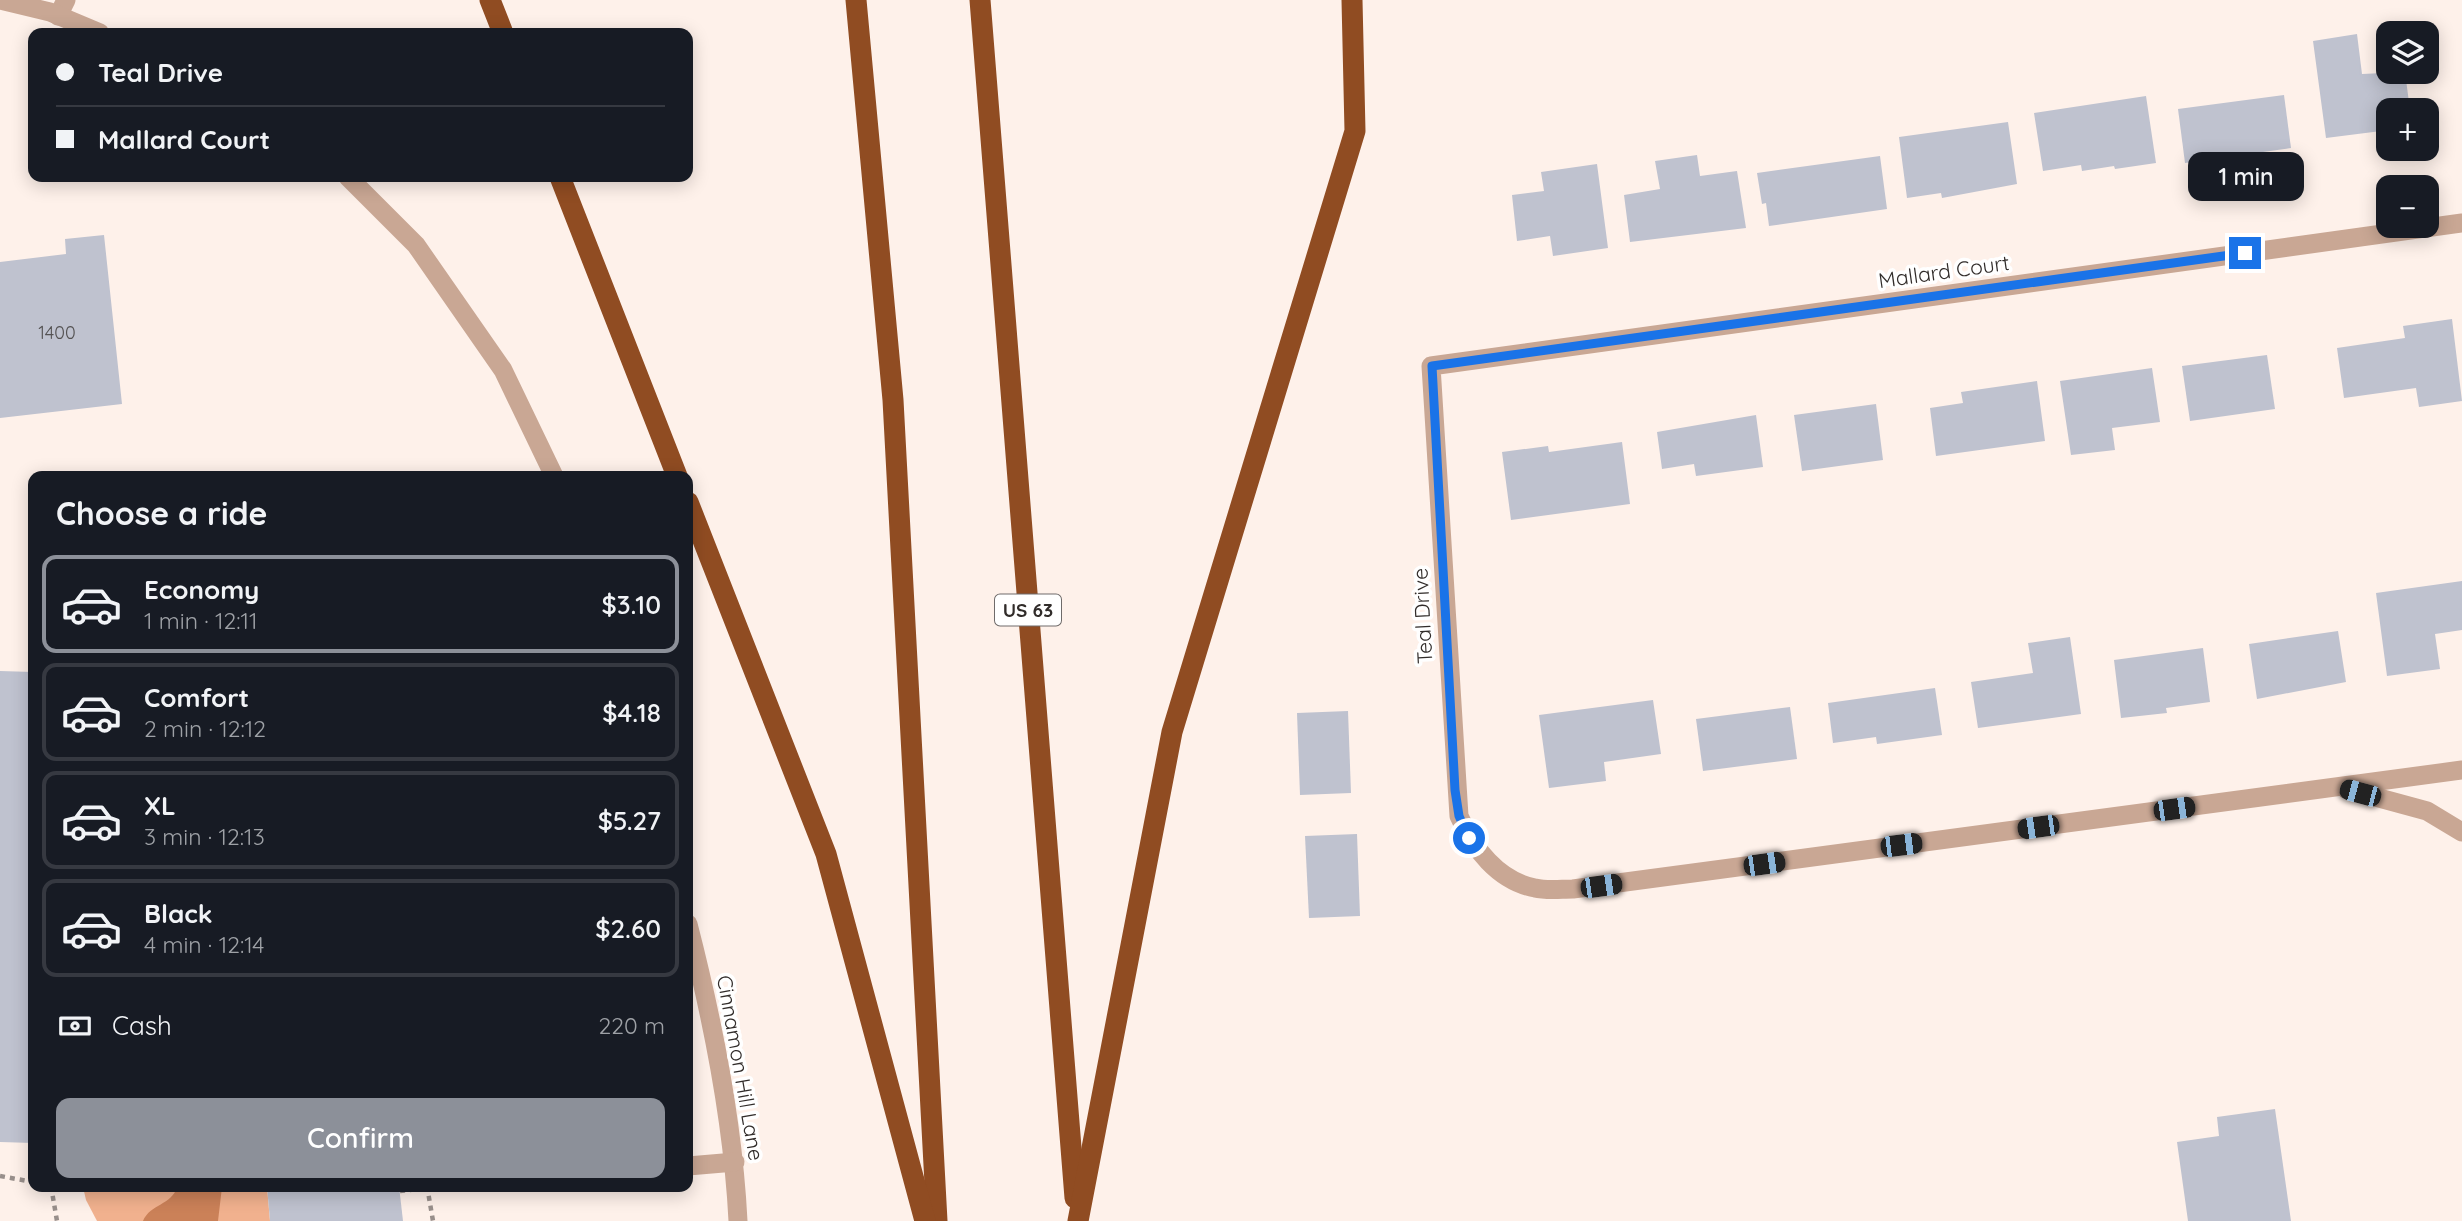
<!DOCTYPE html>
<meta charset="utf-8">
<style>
body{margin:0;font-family:Quicksand,sans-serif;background:#20242c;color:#f1f3f6;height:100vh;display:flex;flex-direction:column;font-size:26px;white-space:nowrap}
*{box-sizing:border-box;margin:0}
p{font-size:23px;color:#9ea1a6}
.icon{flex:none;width:38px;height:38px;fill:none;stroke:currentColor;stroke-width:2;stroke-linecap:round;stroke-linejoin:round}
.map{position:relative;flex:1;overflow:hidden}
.panel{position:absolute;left:28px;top:471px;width:665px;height:721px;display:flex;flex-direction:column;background:#171b24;border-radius:14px;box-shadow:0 4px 18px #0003}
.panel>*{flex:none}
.guide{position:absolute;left:28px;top:28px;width:665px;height:154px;border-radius:14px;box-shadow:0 4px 18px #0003;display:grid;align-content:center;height:154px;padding:0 28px;background:#171b24}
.fabs{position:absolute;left:2376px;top:21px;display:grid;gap:14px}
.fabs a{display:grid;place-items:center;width:63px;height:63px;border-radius:14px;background:#171b24;box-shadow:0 4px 18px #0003;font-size:35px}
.end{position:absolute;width:32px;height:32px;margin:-16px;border:9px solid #1a73e8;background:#fff;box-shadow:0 0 0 4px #fff}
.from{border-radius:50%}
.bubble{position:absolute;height:49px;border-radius:14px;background:#171b24;box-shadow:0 4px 18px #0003;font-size:23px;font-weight:600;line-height:49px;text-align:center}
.car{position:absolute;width:21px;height:42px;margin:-21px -10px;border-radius:9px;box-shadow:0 0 5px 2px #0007;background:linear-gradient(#222 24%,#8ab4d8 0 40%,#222 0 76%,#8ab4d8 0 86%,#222 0)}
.guide b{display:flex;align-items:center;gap:24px;height:66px;font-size:26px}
.guide b+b{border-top:2px solid #363941}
.guide i{width:18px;height:18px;background:#f1f3f6}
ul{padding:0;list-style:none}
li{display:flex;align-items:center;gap:21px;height:98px;margin:0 14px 10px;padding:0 14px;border:4px solid #363941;border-radius:14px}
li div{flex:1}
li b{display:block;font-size:26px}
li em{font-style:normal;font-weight:600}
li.selected{border-color:#8c9099}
li>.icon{width:63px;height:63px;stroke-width:1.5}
h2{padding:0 28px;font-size:32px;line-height:84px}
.pay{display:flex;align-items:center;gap:18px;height:77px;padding:0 28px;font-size:26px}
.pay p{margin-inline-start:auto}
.button{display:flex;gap:14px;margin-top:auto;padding:14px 28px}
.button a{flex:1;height:80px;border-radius:14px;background:#8c9099;color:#fff;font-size:28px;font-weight:600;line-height:80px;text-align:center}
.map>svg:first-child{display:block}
.green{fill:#f1b18e}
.water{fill:#cb8158}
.building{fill:#bfc2cf}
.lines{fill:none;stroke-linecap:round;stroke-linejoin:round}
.path{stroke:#988f8b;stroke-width:4.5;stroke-dasharray:5 5;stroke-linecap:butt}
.service{stroke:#c9a794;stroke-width:19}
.minor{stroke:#c9a794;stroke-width:19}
.motorway{stroke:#904c22;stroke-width:21}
.route{stroke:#1a73e8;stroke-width:9}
.labels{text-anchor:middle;stroke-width:7;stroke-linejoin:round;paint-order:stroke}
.number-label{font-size:18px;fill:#545253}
.shield{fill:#fff;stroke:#6f6b6a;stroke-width:2}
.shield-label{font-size:19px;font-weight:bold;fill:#312c2a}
.street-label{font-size:21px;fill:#312c2a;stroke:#fff}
</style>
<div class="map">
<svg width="2462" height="1221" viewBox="0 0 2462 1221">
<rect width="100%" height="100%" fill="#fef1ea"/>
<path class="green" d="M83 1187H267L270 1221H97L86 1200Z"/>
<path class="water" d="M177 1187H222L218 1221H143C150 1204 172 1205 177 1187Z"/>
<g class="building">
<path d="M2357 34 2362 74 2405 72 2410 110H2389V130L2326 138 2313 41Z"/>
<path d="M2284 95 2291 148 2185 163 2178 109Z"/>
<path d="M2146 96 2156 163 2115 169 2114 166 2082 171 2081 165 2043 171 2034 113Z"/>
<path d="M2008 122 2017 184 1942 198 1941 193 1907 198 1899 137Z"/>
<path d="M1697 155 1700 176 1737 171 1746 228 1630 242 1624 195 1660 189 1655 161Z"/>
<path d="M1880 156 1887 209 1769 226 1766 203 1762 204 1757 173Z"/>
<path d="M1597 164 1608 248 1553 256 1550 236 1517 241 1512 195 1544 191 1541 172Z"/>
<path d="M104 235 122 404 0 418V262L66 254 65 239Z"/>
<path d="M2452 319 2462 401 2419 407 2416 388 2344 398 2337 348 2405 338 2403 326Z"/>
<path d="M2267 355 2275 409 2190 421 2182 366Z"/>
<path d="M2152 368 2160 422 2112 428 2115 450 2071 455 2060 381Z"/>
<path d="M2037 381 2045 441 1936 456 1930 408 1963 403 1961 392Z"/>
<path d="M1876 404 1883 460 1802 471 1794 415Z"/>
<path d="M1756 415 1763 467 1696 476 1694 464 1662 469 1657 432Z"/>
<path d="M1622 442 1630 504 1511 520 1502 452 1548 446 1549 452Z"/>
<path d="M2462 581V630L2435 634 2440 669 2387 676 2376 593Z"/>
<path d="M2338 631 2346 682 2257 699 2249 644Z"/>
<path d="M2070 637 2081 714 1978 728 1971 682 2033 673 2028 643Z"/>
<path d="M2203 648 2210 702 2166 708 2167 713 2121 718 2114 660Z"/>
<path d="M0 671 33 672V1143L0 1142Z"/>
<path d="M1935 688 1942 735 1877 744 1876 737 1833 743 1828 703Z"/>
<path d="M1653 700 1661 754 1604 762 1606 781 1549 788 1539 715Z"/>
<path d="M1790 707 1797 759 1703 771 1696 719Z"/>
<path d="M1348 711 1351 793 1300 795 1297 713Z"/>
<path d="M1357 834 1360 916 1309 918 1305 836Z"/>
<path d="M2275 1109 2291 1221H2188L2177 1142 2219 1136 2217 1117Z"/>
<path d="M267 1186H399L403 1221H270Z"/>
</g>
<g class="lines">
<g class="path">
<path d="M0 1176 33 1182"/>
<path d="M51 1186 57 1221"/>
<path d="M427 1186 433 1221"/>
<path d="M400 1191 427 1188"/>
</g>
<path class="service" d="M58 16 66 0"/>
<g class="minor">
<path d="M0 0 50 12 100 33"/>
<path d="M348 177 416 245 503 370 554 476"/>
<path d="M2462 223 1431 366 1459 816C1473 848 1498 881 1535 888 1547 891 1561 889 1573 889L2462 770"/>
<path d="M2346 789 2427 811 2462 832"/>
<path d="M688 924C713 1021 733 1121 738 1221"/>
<path d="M688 1166 735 1162"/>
</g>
<g class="motorway">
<path d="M490 0 503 33"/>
<path d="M856 0 893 400 937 1221"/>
<path d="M980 0 1075 1198"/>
<path d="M560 177 677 476"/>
<path d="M688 502 826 854 925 1221"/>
<path d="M1078 1221 1172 732 1355 131 1352 0"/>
</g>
</g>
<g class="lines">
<path class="route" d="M1469 838 1459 816 1455 790 1432 366 2245 253"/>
</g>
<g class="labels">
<g class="number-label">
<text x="57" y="339">1400</text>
</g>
<rect class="shield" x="995" y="594.5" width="66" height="31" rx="5"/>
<g class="shield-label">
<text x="1028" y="617">US 63</text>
</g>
<g class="street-label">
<text transform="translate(1944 272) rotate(-8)" y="7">Mallard Court</text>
<text transform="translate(1423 616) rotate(-93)" y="7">Teal Drive</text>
<text transform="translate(740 1068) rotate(80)" y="7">Cinnamon Hill Lane</text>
</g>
</g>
</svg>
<div class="fabs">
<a><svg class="icon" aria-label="layers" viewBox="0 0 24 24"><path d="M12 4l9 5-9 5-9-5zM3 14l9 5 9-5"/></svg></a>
<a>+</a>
<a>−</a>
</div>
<i class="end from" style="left:1469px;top:838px"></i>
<i class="end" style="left:2245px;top:253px"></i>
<div class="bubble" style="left:2188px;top:152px;width:116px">1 min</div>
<i class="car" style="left:2360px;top:793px;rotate:285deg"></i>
<i class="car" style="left:2174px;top:809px;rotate:82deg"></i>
<i class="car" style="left:2038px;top:827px;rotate:262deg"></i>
<i class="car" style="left:1901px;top:845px;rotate:83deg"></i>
<i class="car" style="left:1764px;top:864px;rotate:82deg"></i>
<i class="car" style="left:1601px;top:886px;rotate:82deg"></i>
<div class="guide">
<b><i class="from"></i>Teal Drive</b>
<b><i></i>Mallard Court</b>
</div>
<section class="panel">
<h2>Choose a ride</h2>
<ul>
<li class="selected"><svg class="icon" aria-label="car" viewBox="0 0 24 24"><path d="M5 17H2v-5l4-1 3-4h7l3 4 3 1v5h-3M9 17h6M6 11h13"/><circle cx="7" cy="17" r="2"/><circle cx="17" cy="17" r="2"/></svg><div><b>Economy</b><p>1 min · 12:11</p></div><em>$3.10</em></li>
<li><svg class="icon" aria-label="car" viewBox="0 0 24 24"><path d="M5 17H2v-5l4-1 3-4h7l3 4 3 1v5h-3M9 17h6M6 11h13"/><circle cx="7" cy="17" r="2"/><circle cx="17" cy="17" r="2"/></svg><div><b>Comfort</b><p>2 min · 12:12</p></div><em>$4.18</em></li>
<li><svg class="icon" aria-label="car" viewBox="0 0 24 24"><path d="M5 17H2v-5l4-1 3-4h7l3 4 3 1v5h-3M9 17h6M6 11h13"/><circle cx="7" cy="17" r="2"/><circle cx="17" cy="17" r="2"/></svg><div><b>XL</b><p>3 min · 12:13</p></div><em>$5.27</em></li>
<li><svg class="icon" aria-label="car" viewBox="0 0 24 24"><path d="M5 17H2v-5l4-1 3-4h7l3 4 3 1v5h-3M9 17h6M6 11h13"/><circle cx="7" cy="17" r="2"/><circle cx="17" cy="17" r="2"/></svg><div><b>Black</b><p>4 min · 12:14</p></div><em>$2.60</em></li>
</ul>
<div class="pay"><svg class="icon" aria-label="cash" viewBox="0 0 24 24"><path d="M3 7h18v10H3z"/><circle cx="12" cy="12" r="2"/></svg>Cash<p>220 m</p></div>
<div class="button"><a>Confirm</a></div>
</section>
</div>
